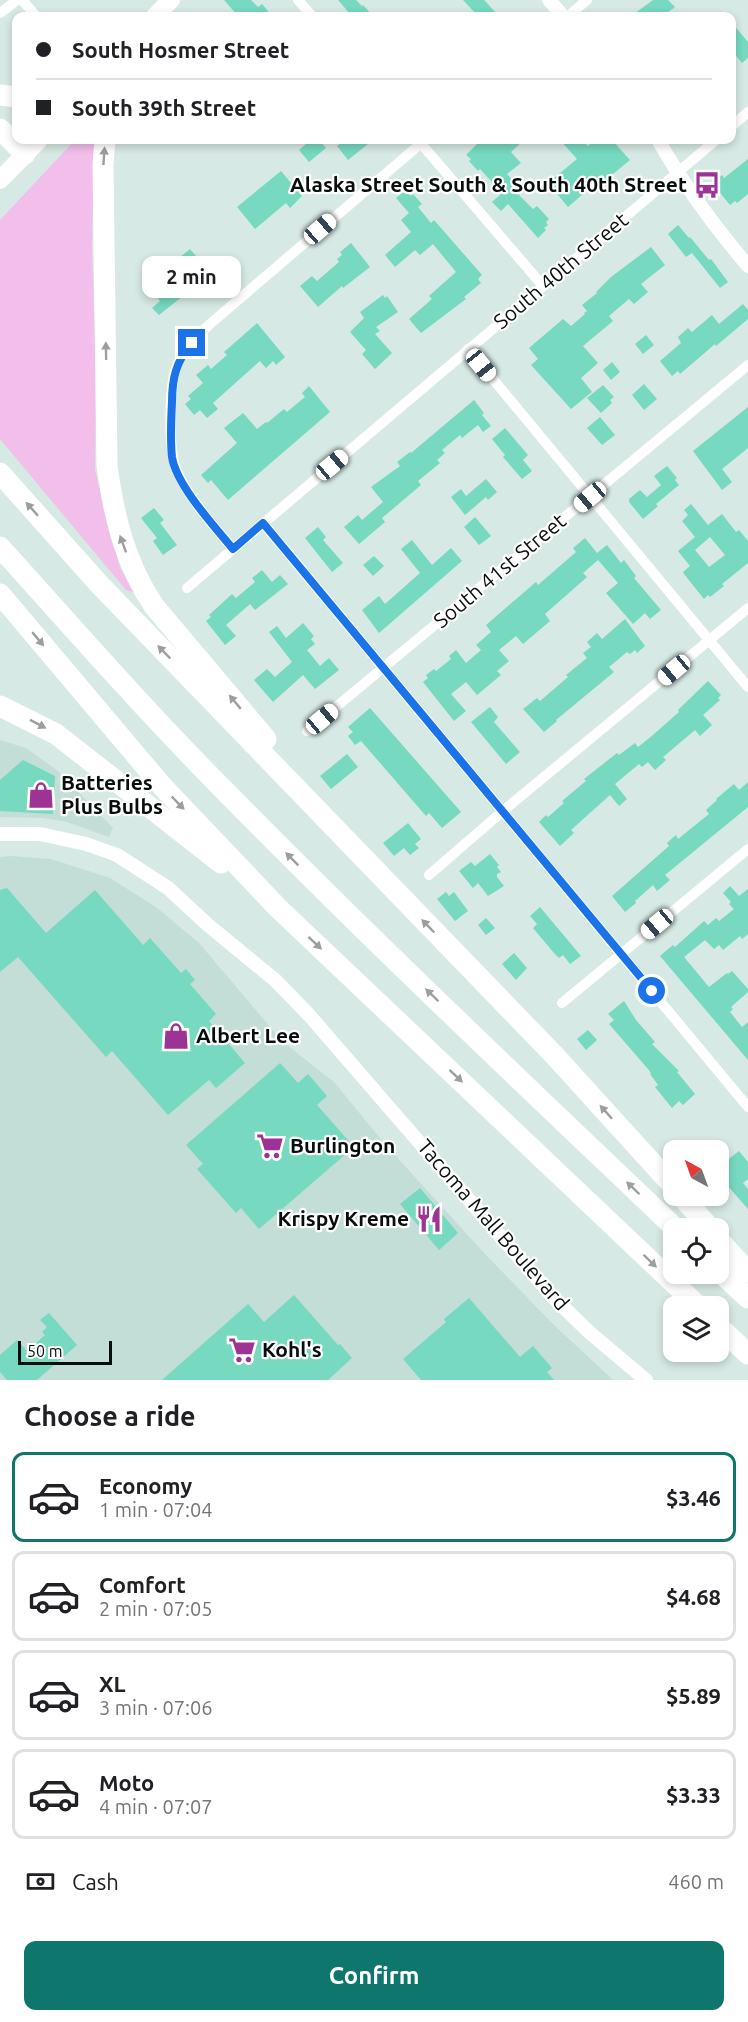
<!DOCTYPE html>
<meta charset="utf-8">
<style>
body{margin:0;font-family:Ubuntu,sans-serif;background:#f2f2f2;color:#202124;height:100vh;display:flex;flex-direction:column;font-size:22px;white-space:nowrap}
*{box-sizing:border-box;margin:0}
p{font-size:20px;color:#757577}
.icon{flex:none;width:33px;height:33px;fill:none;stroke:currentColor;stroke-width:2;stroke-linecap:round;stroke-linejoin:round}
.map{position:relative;height:1380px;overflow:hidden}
.details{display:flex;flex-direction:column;background:#fff;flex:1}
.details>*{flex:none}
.hud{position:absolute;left:12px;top:12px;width:724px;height:132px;border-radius:12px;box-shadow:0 3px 9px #0003;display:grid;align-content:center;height:132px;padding:0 24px;background:#fff}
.needle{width:39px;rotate:319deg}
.fabs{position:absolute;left:663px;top:1140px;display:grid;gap:12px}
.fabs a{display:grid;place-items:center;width:66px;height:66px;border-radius:12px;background:#fff;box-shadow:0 3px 9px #0003;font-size:30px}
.scale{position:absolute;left:18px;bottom:15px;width:94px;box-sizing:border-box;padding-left:6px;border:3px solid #080e0c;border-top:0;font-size:16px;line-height:21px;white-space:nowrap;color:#080e0c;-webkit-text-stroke:4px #fff;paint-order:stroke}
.end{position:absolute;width:27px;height:27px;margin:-14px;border:8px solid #1a73e8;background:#fff;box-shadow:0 0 0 3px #fff}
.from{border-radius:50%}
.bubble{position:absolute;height:42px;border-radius:12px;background:#fff;box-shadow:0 3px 9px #0003;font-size:20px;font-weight:700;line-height:42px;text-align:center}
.car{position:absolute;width:18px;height:36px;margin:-18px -9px;border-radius:8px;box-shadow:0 0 4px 2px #0007;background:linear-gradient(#fff 24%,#345 0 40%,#fff 0 76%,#345 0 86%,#fff 0)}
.hud b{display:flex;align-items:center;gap:21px;height:57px;font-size:22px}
.hud b+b{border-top:2px solid #e0e0e0}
.hud i{width:15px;height:15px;background:#202124}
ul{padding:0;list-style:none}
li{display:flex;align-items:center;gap:18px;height:90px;margin:0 12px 9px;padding:0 12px;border:3px solid #e0e0e0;border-radius:12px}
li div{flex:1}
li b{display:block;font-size:22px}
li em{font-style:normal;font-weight:700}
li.on{border-color:#0f766e}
li>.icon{width:54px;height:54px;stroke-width:1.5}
h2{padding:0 24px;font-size:27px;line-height:72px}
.pay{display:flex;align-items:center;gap:15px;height:66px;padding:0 24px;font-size:22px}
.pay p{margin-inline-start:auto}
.cta{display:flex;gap:12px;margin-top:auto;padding:12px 24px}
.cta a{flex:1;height:69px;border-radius:12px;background:#0f766e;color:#fff;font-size:24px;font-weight:700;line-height:69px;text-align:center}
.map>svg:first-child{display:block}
.built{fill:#c3ded6}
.green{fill:#f2bfeb}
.building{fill:#76d9c0;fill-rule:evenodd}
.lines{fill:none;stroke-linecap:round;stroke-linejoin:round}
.minor{stroke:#fff;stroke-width:10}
.tertiary{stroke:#fff;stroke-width:14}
.primary{stroke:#fff;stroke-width:18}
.motorway{stroke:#fff;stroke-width:21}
.oneway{fill:#9c9f9e}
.route{stroke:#1a73e8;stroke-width:8}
.labels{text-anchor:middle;stroke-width:4.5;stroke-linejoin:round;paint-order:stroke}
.poi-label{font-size:21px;font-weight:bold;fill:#080e0c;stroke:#fff;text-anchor:start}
.street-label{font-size:21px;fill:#080e0c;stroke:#fff}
</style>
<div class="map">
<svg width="748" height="1380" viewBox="0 0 748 1380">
<rect width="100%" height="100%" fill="#d7e9e4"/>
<g class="built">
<path d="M0 740 26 748 58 771 113 828 109 837 67 822 44 818 0 817Z"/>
<path d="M10 856 51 859 110 878 156 907 199 943 282 1041 334 1082 384 1143 485 1254 553 1324 613 1380H0V857Z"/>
</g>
<path class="green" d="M75 140H98L94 156 92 247 96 372 95 470 120 568 136 593 126 590 0 439V220Z"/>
<g class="building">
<path d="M224 0H251L258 7 262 4 272 16H238Z"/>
<path d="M338 0H356L362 6 363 5 373 16H349L351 15Z"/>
<path d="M463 0H484L499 16H478Z"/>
<path d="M653 0H668L675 7 663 16H631Z"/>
<path d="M732 23 748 42V58L742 63 732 51Z"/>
<path d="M302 140H319L326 148 309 162 299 150 306 144Z"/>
<path d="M345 140H373L348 160 337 146Z"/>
<path d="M481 140H524L511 152 521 163 507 174 523 191 519 195 533 209 537 206 549 219 546 222 548 225 544 228 546 230 538 238 508 204 501 211 492 202 502 193 480 169 478 171 469 161 471 159 466 155Z"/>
<path d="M560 140H582L588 146 596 140H612L630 160 608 178 607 183 596 193 591 187 568 207 548 183 577 159Z"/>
<path d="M748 159V194L737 203 735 201 730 205 712 183 722 175 724 178Z"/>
<path d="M281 171 302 196 290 208 286 203 255 229 237 207Z"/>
<path d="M406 190 411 196 413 194 422 204 418 207 431 223 434 220 482 275 478 279 481 283 464 297 466 299 421 333 409 319 432 299 429 296 456 272 433 244 420 255 415 250 395 267 385 255 411 232 401 220 409 213 396 198Z"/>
<path d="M678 225 689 238 690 237 709 260 711 259 728 282 720 288 692 253 686 257 668 234Z"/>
<path d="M351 243 370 267 343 288 342 286 318 307 300 286 312 276 317 281 339 262 337 259 342 255 340 252Z"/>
<path d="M651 247 665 265 641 284 648 292 634 304 629 299 609 316 613 321 583 346 598 363 581 378 592 392 571 409 531 365 538 359 529 348 563 319 571 326 585 314 584 313 587 311 582 305 597 293 596 292 611 277Z"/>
<path d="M190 249 204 265 200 269 207 277 159 315 152 308 160 301 149 287 175 265 173 263Z"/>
<path d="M383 295 385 298 387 296 398 312 376 327 380 331 375 334 392 353 375 369 362 354 366 350 350 332 364 318 360 312Z"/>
<path d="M743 304 748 310V319L716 346 715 344 680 374 678 371 672 376 660 361 681 343 678 337 688 328 692 332 712 315 719 324Z"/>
<path d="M257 323 285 357 276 365 273 361 266 368 260 361 213 403 218 409 207 418 200 410 194 415 185 404 191 399 188 396 203 383 196 375 208 365 211 369 227 355 224 352Z"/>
<path d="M646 335 654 345 643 354 635 344Z"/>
<path d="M612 362 620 372 611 380 603 370Z"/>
<path d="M644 384 657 399 644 410 632 395Z"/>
<path d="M603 385 614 397 610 400 612 403 601 413 587 398Z"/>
<path d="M309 386 330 412 228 500 211 480 208 483 201 475 237 443 224 428 243 413 257 429 266 422 267 423 284 409 287 412 305 397 302 393Z"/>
<path d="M474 400 484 413 482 415 491 426 483 432 478 425 462 438 460 435 442 450 445 453 437 460 440 463 418 481 421 485 382 518 385 522 359 544 344 527 358 515 362 520 383 502 371 487 400 466 397 462 410 452 411 453Z"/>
<path d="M748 407V448L722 469 732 482 722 490 693 451Z"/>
<path d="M600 417 615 435 602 445 587 428Z"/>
<path d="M505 428 528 455 523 460 532 471 522 479 503 457 505 455 492 439Z"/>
<path d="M667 466 677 478 675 480 679 485 656 504 658 506 643 519 629 502V499L640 490 647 497 661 485 654 476Z"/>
<path d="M486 479 497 492 488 500 486 497 465 515 451 497 461 489 466 496Z"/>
<path d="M691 504 708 525 722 514 736 532 739 530 748 541V563L722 584 724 586 710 597 708 595 704 599 684 574 683 572 690 566 678 551 695 537 682 521 688 515 684 510ZM710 537 725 555 709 567 695 550Z"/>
<path d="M154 508 164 520 160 523 177 545 163 555 153 541 157 538 141 518Z"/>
<path d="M475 517 491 536 479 545 464 527Z"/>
<path d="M318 527 326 537 323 540 343 563 332 572 305 538Z"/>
<path d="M585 538 597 553 607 545 621 563 624 560 636 576 634 578 661 610 650 619 645 613 633 624 606 593 618 583 598 560 583 573 587 577 545 614 550 621 523 644 516 636 499 650 509 661 497 671 501 675 477 695 466 682 451 694 466 711 454 721 423 682 428 678 426 675 434 669 436 671 451 659 449 656 456 650 466 663 481 650 476 645 491 632 486 625 536 582 538 585 576 552 573 548Z"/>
<path d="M412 540 432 565 451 548 462 561 379 633 362 610 379 596 385 604 420 573 401 549Z"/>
<path d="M374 556 384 566 373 576 363 565Z"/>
<path d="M262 570 272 582 280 575 288 584 255 610 250 604 226 625 236 636 225 645 206 621 211 617 209 615 232 594 236 598 255 582 252 578Z"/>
<path d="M625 619 645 646 637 653 635 650 630 654 627 652 609 667 614 672 556 720 557 721 544 732 523 709 537 698 540 701 568 677 566 675 587 658 583 653 591 647 587 642 597 633 602 639Z"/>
<path d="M303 623 314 636 311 639 315 644 307 650 320 666 329 658 339 670 315 689 303 675 273 702 254 680 267 669 275 677 292 662 269 632 277 626 286 638Z"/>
<path d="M708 681 721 695 718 698 720 700 703 715 712 725 700 736 695 730 663 757 666 760 655 770 648 762 642 767 639 764 615 784 627 799 619 806 610 795 571 830 574 833 560 846 539 822 546 815 548 817 564 803 562 801 586 781 584 779 617 753 619 755 635 743 638 747 653 735 679 712 678 710Z"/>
<path d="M490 707 498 717 494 722 520 752 506 764 471 722Z"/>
<path d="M370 708 461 812 442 828 429 813 426 816 361 741 355 745 348 736 353 732 348 727Z"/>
<path d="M347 754 358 767 331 789 320 776Z"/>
<path d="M23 760 55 776 53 814 0 811V780Z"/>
<path d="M748 782V807L665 875 670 880 657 891 653 885 635 901 636 903 625 912 612 896 669 846 667 843 676 835 678 839 709 814 706 810 717 800 716 799 734 784 739 790Z"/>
<path d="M408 823 421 839 415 844 419 848 410 855 404 848 394 856 383 843Z"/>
<path d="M490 854 499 865 497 867 501 872 497 874V877L504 886 488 896 478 883 473 888 459 871 471 862 475 866Z"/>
<path d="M730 886 739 896 748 889V934L742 939 740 936 723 950 719 945 714 949 705 940 684 957 709 987 727 973 728 974 732 971 748 989V992L731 1007 733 1009 730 1012 742 1027 748 1022V1060L660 956 673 945 675 947 704 921 708 925 716 918 719 921 734 909 729 904 731 902 723 893Z"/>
<path d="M7 888 46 933 95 890 143 945 150 938 181 973 186 969 195 980 190 984 216 1014 209 1021 245 1063 216 1088 209 1080 168 1115 112 1051 106 1057 18 957 0 972V890Z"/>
<path d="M446 892 449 896 454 892 468 911 455 921 437 899Z"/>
<path d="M540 907 581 956 570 964 563 955 559 958 554 953 533 928 537 924 530 916Z"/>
<path d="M486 918 495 928 486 935 478 925Z"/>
<path d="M514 953 527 968 516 980 502 964Z"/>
<path d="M624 1001 636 1020 655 1042 652 1044 679 1071 677 1072 695 1094 683 1105 679 1101 672 1108 655 1087 658 1085 650 1074 651 1073 648 1069 609 1024 614 1020 608 1014Z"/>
<path d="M588 1030 597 1040 586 1050 577 1039Z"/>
<path d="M280 1063 298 1083 308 1074 327 1096 317 1105 354 1147 259 1229 241 1208 236 1213 197 1169 203 1164 186 1145Z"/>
<path d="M739 1151 748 1162V1179L743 1183 748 1189V1209L719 1176 729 1166 725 1162Z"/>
<path d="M420 1188 458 1233 439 1250 400 1204Z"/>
<path d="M294 1295 338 1345 340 1344 352 1358 328 1380H162L248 1304 264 1322Z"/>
<path d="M469 1298 520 1357 533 1346 552 1368 547 1372 554 1380H421L403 1359 446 1322 444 1319Z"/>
<path d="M49 1313 77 1345 37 1380H7L0 1372V1355L17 1340 27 1351 45 1335 42 1332 47 1327 40 1320Z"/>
</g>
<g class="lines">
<g class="minor">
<path d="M22 0 36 16"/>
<path d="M298 0 312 16"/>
<path d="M0 13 17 0"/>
<path d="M568 16 587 0"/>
<path d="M732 126 748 112"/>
<path d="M418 140 543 286"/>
<path d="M468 349 748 687"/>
<path d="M263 523 748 1107"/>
<path d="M233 549C213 525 190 500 177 471 168 450 168 383 178 363 185 348 198 335 210 324L425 140"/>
<path d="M187 588 716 140"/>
<path d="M307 731 748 365"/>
<path d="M429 875 503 811 748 608"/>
<path d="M562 1003 748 849"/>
</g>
<g class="tertiary">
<path d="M549 0 563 16"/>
<path d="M658 140C684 185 714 226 748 266"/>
<path d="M0 834H40L86 844 117 855 168 888 208 925 275 980 309 1015 554 1298 589 1332 646 1380"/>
</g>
<g class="primary">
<path d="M155 16 171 0"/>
<path d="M0 180 39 140"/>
</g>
<g class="motorway">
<path d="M0 95 16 97"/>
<path d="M0 129 25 154"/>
<path d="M105 140 103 165 107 466C114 517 125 563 154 606L266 739"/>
<path d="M0 473 99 584 555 1056 674 1187"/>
<path d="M0 547C72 627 143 708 219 785 367 936 522 1082 675 1228"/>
<path d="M0 594 162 786 278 908 698 1306"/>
<path d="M0 706 56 734 221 863"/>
<path d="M681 1196 710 1228"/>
<path d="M718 1239 748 1272"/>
<path d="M718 1270 748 1298"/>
<path d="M718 1326 748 1354"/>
</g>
</g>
<defs><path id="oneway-solid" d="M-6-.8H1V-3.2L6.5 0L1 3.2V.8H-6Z" transform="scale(1.5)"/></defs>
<g class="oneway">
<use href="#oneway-solid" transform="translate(104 156) rotate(-86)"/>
<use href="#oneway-solid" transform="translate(106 351) rotate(-91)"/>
<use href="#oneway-solid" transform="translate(32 509) rotate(-132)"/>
<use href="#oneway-solid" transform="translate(123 544) rotate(-110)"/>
<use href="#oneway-solid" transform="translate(38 639) rotate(50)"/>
<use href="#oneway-solid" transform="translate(164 652) rotate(-134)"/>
<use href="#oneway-solid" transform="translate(235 702) rotate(-130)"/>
<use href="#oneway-solid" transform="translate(38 724) rotate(27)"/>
<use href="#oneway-solid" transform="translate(178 803) rotate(46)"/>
<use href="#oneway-solid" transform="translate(292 859) rotate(-135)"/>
<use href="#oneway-solid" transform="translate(428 926) rotate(-134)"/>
<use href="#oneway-solid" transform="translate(315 943) rotate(43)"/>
<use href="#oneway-solid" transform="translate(432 995) rotate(-136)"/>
<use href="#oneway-solid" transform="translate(456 1076) rotate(43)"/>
<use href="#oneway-solid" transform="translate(606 1112) rotate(-132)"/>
<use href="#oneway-solid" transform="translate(633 1188) rotate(-136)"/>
<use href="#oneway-solid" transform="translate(650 1261) rotate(44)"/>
</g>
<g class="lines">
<path class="route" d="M192 343C176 361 172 379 172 402 171 421 170 439 172 457 176 485 215 527 233 549L263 523 652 991"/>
</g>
<defs>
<symbol id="bus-bare" viewBox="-9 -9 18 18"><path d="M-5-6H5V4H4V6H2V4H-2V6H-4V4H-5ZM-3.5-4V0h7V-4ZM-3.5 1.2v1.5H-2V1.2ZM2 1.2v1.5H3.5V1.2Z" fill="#9c3395" stroke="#fff" stroke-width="2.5" paint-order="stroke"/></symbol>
<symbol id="shop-bare" viewBox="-9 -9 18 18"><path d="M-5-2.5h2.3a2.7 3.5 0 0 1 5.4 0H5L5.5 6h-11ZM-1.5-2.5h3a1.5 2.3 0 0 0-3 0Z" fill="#9c3395" stroke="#fff" stroke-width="2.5" paint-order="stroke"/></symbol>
<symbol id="supermarket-bare" viewBox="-9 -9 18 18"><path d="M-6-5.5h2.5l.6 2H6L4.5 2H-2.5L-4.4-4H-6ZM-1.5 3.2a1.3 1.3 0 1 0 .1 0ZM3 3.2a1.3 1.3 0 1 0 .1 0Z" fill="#9c3395" stroke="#fff" stroke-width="2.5" paint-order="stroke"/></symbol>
<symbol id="restaurant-bare" viewBox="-9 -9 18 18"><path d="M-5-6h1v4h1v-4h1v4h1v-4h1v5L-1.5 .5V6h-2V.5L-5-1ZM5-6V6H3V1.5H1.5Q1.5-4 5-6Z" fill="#9c3395" stroke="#fff" stroke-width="2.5" paint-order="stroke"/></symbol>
</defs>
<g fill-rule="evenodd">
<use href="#bus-bare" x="688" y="166" width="38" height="38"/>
<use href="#shop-bare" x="22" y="776" width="38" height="38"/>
<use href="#shop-bare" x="157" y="1017" width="38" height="38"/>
<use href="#supermarket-bare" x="251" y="1127" width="38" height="38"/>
<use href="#restaurant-bare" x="410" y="1200" width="38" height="38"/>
<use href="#supermarket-bare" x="223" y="1331" width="38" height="38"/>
</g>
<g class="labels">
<g class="poi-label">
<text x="687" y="192" text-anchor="end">Alaska Street South &amp; South 40th Street</text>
<text x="61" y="790">Batteries<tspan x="61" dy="24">Plus Bulbs</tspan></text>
<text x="196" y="1043">Albert Lee</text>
<text x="290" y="1153">Burlington</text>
<text x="409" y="1226" text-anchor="end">Krispy Kreme</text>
<text x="262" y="1357">Kohl's</text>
</g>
<g class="street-label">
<text transform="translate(561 271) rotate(-40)" y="7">South 40th Street</text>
<text transform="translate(500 571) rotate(-40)" y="7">South 41st Street</text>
<text transform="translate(493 1225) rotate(49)" y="7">Tacoma Mall Boulevard</text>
</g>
</g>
</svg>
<div class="fabs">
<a><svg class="needle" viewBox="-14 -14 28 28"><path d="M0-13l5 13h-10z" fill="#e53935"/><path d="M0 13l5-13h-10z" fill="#757577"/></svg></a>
<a><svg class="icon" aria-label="locate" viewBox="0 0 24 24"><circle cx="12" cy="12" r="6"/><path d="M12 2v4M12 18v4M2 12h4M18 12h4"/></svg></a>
<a><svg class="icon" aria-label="layers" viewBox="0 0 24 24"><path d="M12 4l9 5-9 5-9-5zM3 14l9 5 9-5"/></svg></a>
</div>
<div class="scale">50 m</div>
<i class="end from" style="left:652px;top:991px"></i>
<i class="end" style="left:192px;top:343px"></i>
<div class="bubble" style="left:142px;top:256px;width:99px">2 min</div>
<i class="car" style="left:320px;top:229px;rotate:49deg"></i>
<i class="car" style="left:481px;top:365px;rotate:141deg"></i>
<i class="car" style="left:332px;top:465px;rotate:50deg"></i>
<i class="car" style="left:590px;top:497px;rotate:230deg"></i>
<i class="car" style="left:674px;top:670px;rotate:230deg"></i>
<i class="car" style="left:322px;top:719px;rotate:50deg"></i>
<i class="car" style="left:657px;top:924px;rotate:230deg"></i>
<div class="hud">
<b><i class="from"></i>South Hosmer Street</b>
<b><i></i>South 39th Street</b>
</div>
</div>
<section class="details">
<h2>Choose a ride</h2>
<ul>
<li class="on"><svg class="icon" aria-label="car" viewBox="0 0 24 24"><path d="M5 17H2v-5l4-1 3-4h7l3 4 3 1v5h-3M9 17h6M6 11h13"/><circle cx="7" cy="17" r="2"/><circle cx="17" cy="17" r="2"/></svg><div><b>Economy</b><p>1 min · 07:04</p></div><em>$3.46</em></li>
<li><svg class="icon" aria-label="car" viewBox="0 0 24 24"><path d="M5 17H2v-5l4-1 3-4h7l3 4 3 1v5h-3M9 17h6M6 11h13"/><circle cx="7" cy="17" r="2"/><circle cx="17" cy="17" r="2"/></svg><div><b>Comfort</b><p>2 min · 07:05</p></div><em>$4.68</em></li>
<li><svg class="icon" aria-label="car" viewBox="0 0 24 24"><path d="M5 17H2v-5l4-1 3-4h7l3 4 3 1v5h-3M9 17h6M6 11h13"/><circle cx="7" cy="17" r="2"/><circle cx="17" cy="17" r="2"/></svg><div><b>XL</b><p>3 min · 07:06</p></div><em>$5.89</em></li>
<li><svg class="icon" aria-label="car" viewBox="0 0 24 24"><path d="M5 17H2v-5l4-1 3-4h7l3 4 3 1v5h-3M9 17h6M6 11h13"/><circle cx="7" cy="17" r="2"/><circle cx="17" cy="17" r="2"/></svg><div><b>Moto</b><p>4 min · 07:07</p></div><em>$3.33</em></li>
</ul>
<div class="pay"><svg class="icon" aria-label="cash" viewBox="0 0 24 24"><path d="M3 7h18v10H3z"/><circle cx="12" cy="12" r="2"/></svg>Cash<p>460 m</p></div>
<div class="cta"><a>Confirm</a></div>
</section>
